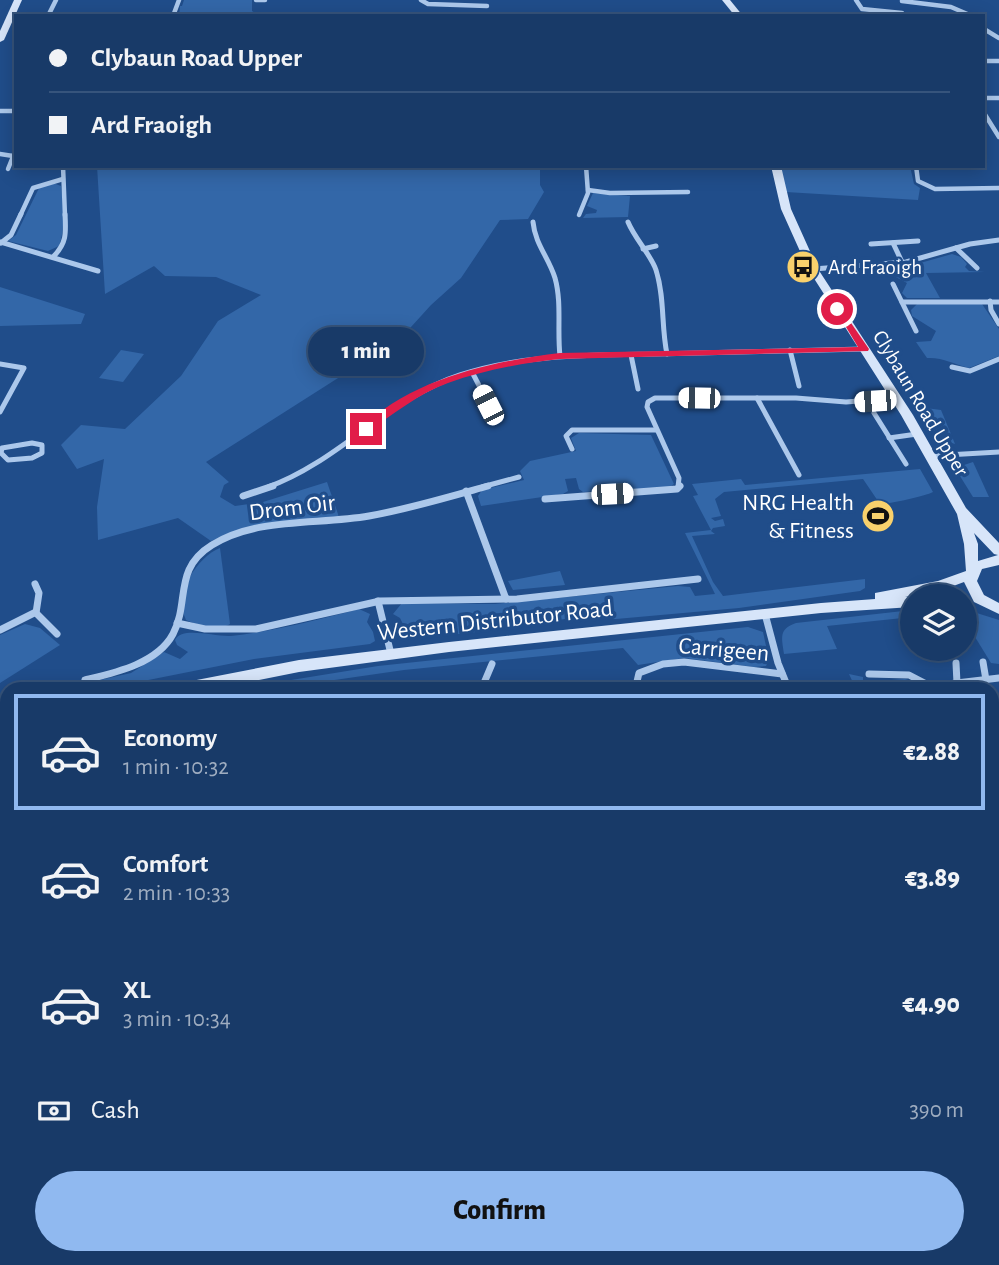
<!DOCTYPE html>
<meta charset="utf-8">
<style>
body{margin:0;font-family:"Alegreya Sans",sans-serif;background:#254571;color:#f1f3f6;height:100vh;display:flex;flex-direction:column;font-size:26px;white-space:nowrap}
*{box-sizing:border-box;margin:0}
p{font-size:23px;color:#9fadc0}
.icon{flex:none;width:38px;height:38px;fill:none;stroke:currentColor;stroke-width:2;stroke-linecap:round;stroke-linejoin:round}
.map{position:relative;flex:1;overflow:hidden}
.drawer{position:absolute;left:0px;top:682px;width:999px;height:583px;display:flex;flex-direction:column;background:#183a68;border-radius:21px 21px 0 0;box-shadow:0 4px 18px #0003,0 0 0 2px #36547c}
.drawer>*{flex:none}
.top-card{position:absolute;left:14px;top:14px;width:971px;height:154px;border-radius:0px;box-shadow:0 4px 18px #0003,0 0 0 2px #36547c;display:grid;align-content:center;height:154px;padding:0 35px;background:#183a68}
.controls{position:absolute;left:900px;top:584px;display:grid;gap:14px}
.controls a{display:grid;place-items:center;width:77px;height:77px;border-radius:50%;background:#183a68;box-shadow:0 4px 18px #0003,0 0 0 2px #36547c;font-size:35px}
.end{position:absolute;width:32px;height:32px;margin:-16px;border:9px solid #e11d48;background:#fff;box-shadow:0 0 0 4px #fff}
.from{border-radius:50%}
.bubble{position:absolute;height:49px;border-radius:24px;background:#183a68;box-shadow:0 4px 18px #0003,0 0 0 2px #36547c;font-size:23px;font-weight:800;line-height:49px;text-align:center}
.car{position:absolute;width:21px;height:42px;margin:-21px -10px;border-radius:9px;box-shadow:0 0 5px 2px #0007;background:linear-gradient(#fff 24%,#345 0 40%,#fff 0 76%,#345 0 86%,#fff 0)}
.top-card b{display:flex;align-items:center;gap:24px;height:66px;font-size:26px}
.top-card b+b{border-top:2px solid #36547c}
.top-card i{width:18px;height:18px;background:#f1f3f6}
ul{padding:12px 0 0;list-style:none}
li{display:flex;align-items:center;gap:21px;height:116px;margin:0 14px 10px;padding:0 21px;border:4px solid transparent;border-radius:0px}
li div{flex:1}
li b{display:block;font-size:26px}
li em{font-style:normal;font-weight:800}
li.selected{border-color:#90b9f0}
li>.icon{width:63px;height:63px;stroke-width:1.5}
.pay{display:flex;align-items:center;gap:18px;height:77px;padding:0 35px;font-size:26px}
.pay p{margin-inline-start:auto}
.cta{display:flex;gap:14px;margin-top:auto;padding:14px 35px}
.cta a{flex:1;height:80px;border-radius:42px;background:#90b9f0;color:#111;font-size:28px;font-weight:800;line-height:80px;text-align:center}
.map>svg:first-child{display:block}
.green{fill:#3367a8}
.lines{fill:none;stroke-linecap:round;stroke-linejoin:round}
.street-far3{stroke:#acc8eb;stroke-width:4.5}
.street-far2{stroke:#acc8eb;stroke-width:5}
.street-far1{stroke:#acc8eb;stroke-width:7}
.street{stroke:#acc8eb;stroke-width:9}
.secondary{fill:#d7e5f9;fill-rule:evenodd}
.route{fill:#e11d48}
.labels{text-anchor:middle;stroke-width:7;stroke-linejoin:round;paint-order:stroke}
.far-poi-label{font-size:21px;fill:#fff;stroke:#204d8a;text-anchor:start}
.far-street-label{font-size:21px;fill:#fff;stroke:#204d8a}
.poi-label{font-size:24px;fill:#fff;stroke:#204d8a;text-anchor:end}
.street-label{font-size:24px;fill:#fff;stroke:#204d8a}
</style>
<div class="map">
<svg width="999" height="1265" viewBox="0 0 999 1265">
<rect width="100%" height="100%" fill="#204d8a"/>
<g class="green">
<path d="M184 0H252V11L255 13 253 16H179L180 6H182Z"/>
<path d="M97 166H540V185L544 192 528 219 500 220 461 278 431 305 401 338 206 462 229 482 224 485 220 497 235 506 263 502 327 482 339 517 242 529 211 541 178 518 98 540 97 507 104 459 77 469 61 445 81 425 125 429 181 376 218 321 261 295 216 277 165 276 154 266 105 294Z"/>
<path d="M780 166H910L914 184 920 188 918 200 786 192Z"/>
<path d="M53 183 61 186C63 205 66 228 59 246L48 251 8 241 16 235 39 188Z"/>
<path d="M593 193 630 196 628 217 583 218 586 214 596 213 597 210 587 206Z"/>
<path d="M952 254 961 257 967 264 965 267 969 271 985 272 926 273 940 298H907L902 293 907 283 894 276 827 274 913 265Z"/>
<path d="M0 287 85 314 81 324 0 326Z"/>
<path d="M918 303 982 304 999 329V356L969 368C954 364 942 357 927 358L916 342 931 341 936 331 912 316 911 310Z"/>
<path d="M121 350 144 354 123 382 99 378Z"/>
<path d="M918 407 941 410 955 444 939 439Z"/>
<path d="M579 433 651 435 674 484 668 488 583 492 579 489 576 478 565 479 568 491 563 494 481 506 478 496 482 490 524 480 520 471 530 461 576 451 571 438Z"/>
<path d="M973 462 989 497H973L955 468Z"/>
<path d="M920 469 933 492C926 496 889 504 880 504L863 479 724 492 715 499 721 516 711 518 715 521 723 519 725 526 713 528 711 531 715 534 692 536 713 582 723 596 865 579V588L860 591 739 608 616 619H565L462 634 414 633 406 630 400 618 393 614 402 603 495 604 678 586 690 587 695 596 715 594 685 533 711 530 693 496 698 495 692 484 741 479 745 485Z"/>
<path d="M220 548 230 624C220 631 199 626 186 620 173 594 197 557 220 548Z"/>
<path d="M560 571 565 585 513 590 508 581Z"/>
<path d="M359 609 370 614 367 622 373 632 375 641 370 644 254 659 103 689 55 690 131 673 164 652 180 659 188 652 177 645 175 640C182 626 214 637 231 636 274 631 317 620 359 609Z"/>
<path d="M964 609 999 620V664L991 663 964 619Z"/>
<path d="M912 610V617L827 626 837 649 784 654C782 638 778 629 796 623Z"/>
<path d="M25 624 40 628 60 645 0 683V635Z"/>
<path d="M748 627 763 632 769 660 766 666 754 667 684 658 638 665 623 648 404 670 272 689H236L378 666Z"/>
<path d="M849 674 863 677V682L905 679 915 682 924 689H856Z"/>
<path d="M999 916V1002L992 987V917Z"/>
<path d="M7 1054V1166L0 1161C0 1139 0 1068 7 1054Z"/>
<path d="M992 1245 999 1265H901L894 1258H992Z"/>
</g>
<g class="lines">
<g class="street-far3">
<path d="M256 0H265"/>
<path d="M421 0 428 4 487 6"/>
<path d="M856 0 862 9 902 13"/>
<path d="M902 1 951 7 972 16"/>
<path d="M48 16 56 0"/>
<path d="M173 16 179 0"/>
<path d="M984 29 999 38"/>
<path d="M984 61H999"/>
<path d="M984 98H999"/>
<path d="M0 111H16"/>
<path d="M984 113 999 137"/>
<path d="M0 154 13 156"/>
<path d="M63 166 65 216"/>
<path d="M916 166 918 181 935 189 999 188"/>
<path d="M8 169 16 149"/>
<path d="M588 190 610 193 688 192"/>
<path d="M579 215 588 193 586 166"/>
<path d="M20 216 33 188 63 179"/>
</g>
<g class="street-far2">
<path d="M533 222C535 244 549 258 555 278 562 303 557 330 560 356"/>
<path d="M628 222C635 239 651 255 656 270 665 298 661 326 667 354"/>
<path d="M0 242 98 271"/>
<path d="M1 243 11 235 21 214"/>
<path d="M893 243 902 262"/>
<path d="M871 244 918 241"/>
<path d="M956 248 977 268"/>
<path d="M643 249 656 246"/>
<path d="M53 257C67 243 66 233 65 214"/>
<path d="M813 269 906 262 970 244 999 240"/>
<path d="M893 284 916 331"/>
<path d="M990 301 991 310 999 324"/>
<path d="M902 302H999"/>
<path d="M790 350 799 386"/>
<path d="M631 355 638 389"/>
<path d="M0 364 24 368 0 412"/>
<path d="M952 367 970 371 999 359"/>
<path d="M472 372 495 416"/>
<path d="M757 398 799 475"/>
<path d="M874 413 906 464"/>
<path d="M889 438 917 434"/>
<path d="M32 443 42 445V453L32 458 8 460 1 453 2 448Z"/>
<path d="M572 449 566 436 572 430H656"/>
<path d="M929 456 999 452"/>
<path d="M268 487C338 462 389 398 460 375 524 354 590 355 656 354 725 352 795 351 864 349"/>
<path d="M482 487 519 477"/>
<path d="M678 487 679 478 647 407 648 402 655 398H796L846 402 896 398"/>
</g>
<g class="street-far1">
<path d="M466 491 506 599"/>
<path d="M243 496 273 486"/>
<path d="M545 499 677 489 680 486"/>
<path d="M35 584 39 593 36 613 57 634"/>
<path d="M378 601 391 654"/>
<path d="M765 614 778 663 789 690"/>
<path d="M177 623 205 629H256L380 601 517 599 698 579"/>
<path d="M0 630 36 612"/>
<path d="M983 662 986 680"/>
<path d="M956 663 957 683"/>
<path d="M869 674 909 675 936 689"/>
<path d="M85 680C114 673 157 664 173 634 190 601 173 569 212 545 257 517 318 525 369 516 409 509 449 497 488 486"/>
<path d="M481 690 492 664"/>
<path d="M635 690 639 673 663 664 684 662 782 674"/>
<path d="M936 690 948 684 999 678"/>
<path d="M992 782 999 781"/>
<path d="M0 807 7 805"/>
</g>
<g class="street">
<path d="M0 876 7 875"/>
<path d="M0 1003 7 1002"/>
<path d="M0 1171 7 1175"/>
<path d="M992 1201 999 1200"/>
<path d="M992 1220 999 1242"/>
<path d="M605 1258 607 1265"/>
<path d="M856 1258V1265"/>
<path d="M438 1265 441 1258"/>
</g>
<g class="secondary">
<path d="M14 0H22L4 40 0 42V31Z"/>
<path d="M722 0H730L743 16H735Z"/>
<path d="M771 166H781L791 209 818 269 913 415 966 508 999 543V565L982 569 977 581 984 595 999 603V614L974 602 964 582 940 591 905 597H912V607L821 613 449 652 299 672 208 690H169L176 684 299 660 449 642 821 603 875 599V593L938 581 966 571 964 544 957 514 901 415 808 269 781 209ZM974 533 994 554 998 555 978 561V544Z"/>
<path d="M7 720V732L0 734V722Z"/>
</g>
</g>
<path class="route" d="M834 307H840L869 349 868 351 560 359C522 363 484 370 448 383 420 393 393 414 369 431L361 429C409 379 494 361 560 353L858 347Z"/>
<defs>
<symbol id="bus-disc" viewBox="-11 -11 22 22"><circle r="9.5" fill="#f9d16c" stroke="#204d8a"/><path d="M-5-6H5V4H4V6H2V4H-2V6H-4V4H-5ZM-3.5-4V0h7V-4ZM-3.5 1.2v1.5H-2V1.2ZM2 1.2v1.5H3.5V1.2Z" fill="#111"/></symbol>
<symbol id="stadium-disc" viewBox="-11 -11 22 22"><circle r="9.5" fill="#f9d16c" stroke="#204d8a"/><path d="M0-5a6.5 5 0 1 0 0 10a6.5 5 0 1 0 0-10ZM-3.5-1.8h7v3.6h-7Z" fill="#111"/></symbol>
</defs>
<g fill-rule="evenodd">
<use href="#bus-disc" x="784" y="248" width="38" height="38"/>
<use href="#stadium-disc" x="859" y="497" width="38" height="38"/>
</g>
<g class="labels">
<g class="far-poi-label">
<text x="828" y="274">Ard Fraoigh</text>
</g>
<g class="far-street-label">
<text transform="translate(921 403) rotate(59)" y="7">Clybaun Road Upper</text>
</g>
<g class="poi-label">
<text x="854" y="510">NRG Health<tspan x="854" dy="28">&amp; Fitness</tspan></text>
</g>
<g class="street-label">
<text transform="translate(292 507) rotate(-7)" y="8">Drom Oir</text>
<text transform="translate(495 620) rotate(-6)" y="8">Western Distributor Road</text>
<text transform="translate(724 649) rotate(5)" y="8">Carrigeen</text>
</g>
</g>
</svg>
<div class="controls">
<a><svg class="icon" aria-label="layers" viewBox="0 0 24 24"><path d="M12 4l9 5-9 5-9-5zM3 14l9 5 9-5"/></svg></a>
</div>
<i class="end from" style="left:837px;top:309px"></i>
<i class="end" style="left:366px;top:429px"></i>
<div class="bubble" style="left:308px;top:327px;width:116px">1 min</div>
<i class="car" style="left:699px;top:398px;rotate:271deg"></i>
<i class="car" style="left:875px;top:401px;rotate:266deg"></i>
<i class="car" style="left:488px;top:405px;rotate:333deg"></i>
<i class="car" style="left:612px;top:494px;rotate:87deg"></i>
<div class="top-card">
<b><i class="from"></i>Clybaun Road Upper</b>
<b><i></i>Ard Fraoigh</b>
</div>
<section class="drawer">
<ul>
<li class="selected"><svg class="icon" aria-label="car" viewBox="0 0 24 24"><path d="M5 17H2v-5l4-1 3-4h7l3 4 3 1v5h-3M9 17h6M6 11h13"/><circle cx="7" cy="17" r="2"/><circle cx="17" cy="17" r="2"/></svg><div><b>Economy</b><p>1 min · 10:32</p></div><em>€2.88</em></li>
<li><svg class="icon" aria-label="car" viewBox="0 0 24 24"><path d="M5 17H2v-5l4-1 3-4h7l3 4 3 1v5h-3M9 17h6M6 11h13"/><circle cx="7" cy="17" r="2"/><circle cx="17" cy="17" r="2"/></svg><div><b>Comfort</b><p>2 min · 10:33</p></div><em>€3.89</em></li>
<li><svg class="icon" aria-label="car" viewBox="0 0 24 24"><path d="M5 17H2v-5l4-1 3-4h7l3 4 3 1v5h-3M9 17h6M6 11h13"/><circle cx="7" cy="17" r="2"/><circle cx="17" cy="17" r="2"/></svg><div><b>XL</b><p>3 min · 10:34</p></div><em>€4.90</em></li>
</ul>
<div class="pay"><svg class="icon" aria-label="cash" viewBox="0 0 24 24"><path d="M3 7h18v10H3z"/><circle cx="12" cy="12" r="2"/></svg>Cash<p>390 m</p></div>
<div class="cta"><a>Confirm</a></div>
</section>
</div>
